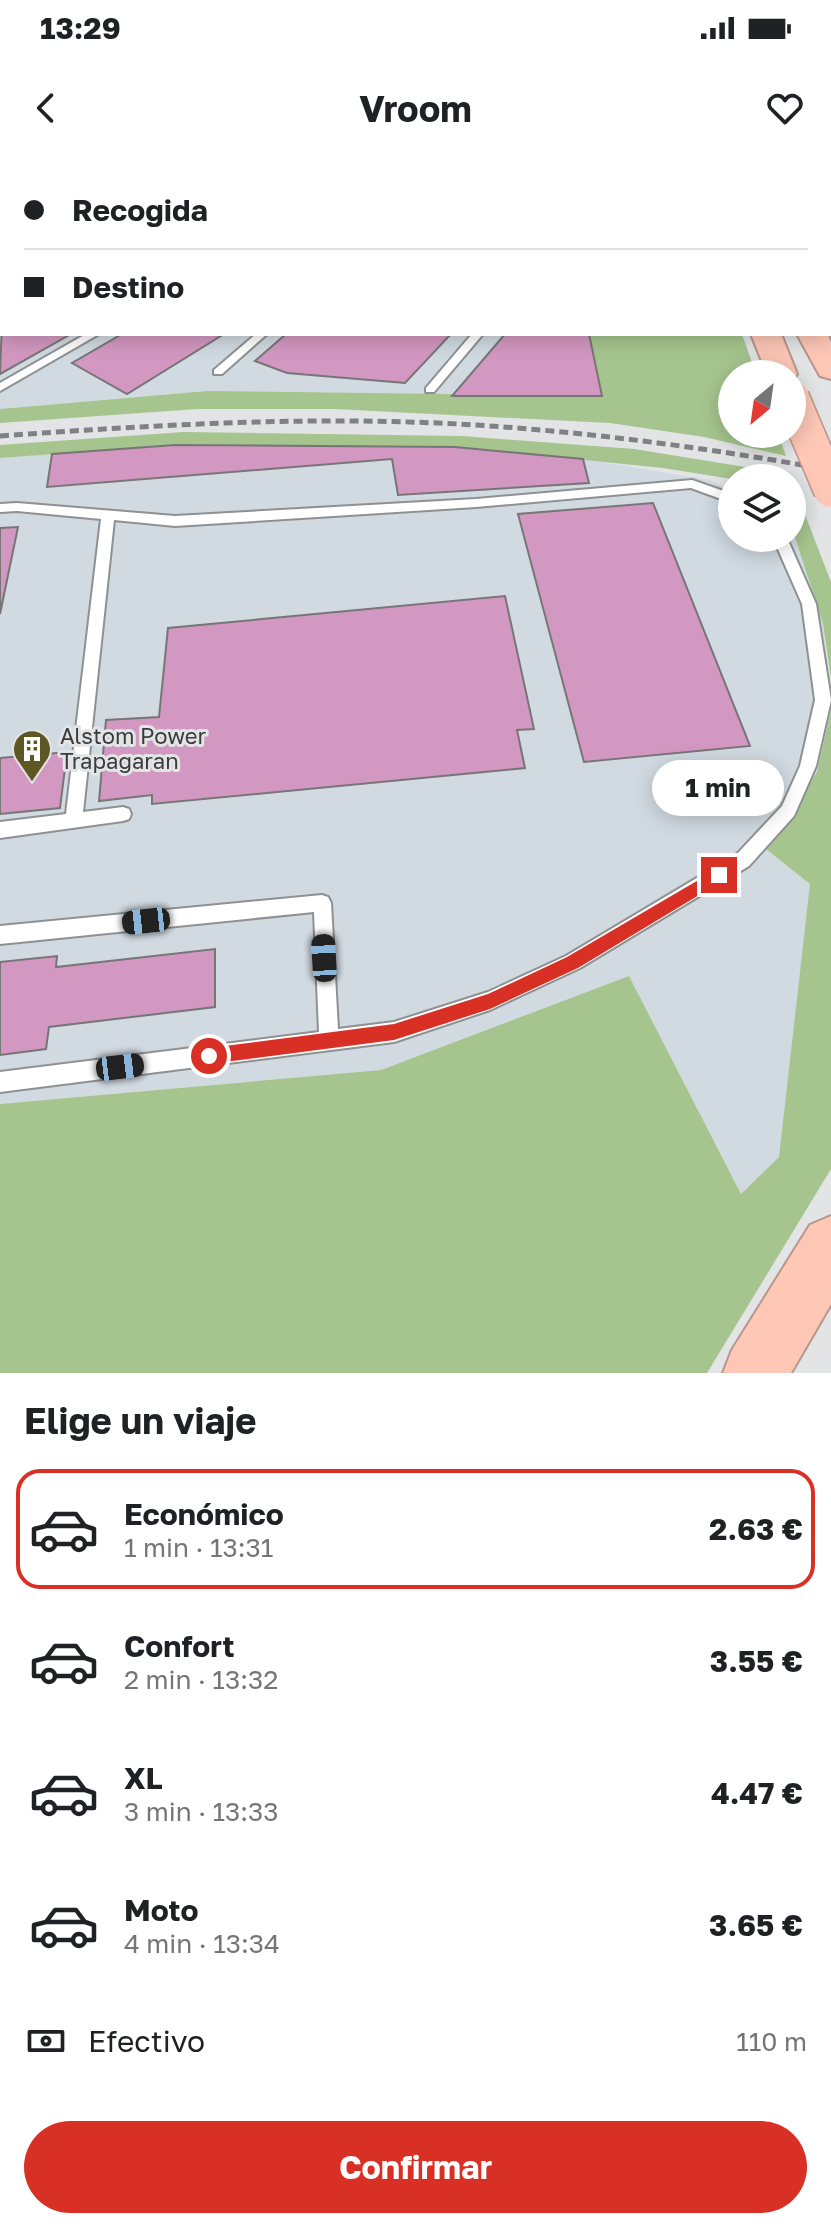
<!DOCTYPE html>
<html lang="es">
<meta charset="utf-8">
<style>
body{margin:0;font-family:"Golos Text",sans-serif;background:#f6f6f6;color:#202124;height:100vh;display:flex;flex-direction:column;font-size:30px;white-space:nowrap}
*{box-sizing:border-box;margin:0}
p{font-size:26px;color:#757577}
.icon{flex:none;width:44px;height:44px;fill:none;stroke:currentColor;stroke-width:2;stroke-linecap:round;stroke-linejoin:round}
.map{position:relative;height:1213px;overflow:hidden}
.drawer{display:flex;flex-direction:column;background:#fff;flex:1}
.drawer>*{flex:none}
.hud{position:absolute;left:0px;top:0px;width:832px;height:176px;box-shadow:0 4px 20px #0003;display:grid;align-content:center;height:176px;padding:0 24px;background:#fff}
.needle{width:52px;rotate:209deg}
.controls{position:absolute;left:718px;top:200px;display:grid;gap:16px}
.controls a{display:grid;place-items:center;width:88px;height:88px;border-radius:50%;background:#fff;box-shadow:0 4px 20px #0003;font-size:40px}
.end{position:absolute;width:36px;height:36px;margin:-18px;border:10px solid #d93025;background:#fff;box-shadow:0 0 0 4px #fff}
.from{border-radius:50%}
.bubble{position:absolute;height:56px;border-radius:28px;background:#fff;box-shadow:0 4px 20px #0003;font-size:26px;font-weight:700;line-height:56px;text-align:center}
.car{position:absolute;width:24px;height:48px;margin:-24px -12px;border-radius:10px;box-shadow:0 0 6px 2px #0007;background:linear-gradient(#222 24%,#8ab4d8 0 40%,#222 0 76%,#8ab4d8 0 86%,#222 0)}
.hud b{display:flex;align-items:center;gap:28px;height:76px;font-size:30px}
.hud b+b{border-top:2px solid #e0e0e0}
.hud i{width:20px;height:20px;background:#202124}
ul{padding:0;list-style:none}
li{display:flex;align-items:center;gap:24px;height:120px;margin:0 16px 12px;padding:0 8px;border:4px solid transparent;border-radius:24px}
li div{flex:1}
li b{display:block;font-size:30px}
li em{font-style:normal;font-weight:700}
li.active{border-color:#d93025}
li>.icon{width:72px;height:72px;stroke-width:1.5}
h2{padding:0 24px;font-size:36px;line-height:96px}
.pay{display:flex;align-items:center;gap:20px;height:88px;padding:0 24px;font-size:30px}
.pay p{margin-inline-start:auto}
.action{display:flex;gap:16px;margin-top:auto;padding:16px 24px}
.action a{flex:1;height:92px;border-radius:48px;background:#d93025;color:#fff;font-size:32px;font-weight:700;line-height:92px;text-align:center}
.status{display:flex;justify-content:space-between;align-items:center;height:56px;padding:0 40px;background:#fff;direction:ltr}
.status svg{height:22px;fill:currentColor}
header{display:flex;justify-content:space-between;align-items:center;height:104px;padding:0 24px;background:#fff;font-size:36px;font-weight:700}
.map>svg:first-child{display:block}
.built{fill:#d1dae1}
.green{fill:#a6c58e}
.building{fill:#d398c1;stroke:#787577;stroke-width:2}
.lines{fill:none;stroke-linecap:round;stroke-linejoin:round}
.service-casing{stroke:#8e9192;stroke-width:4}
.tertiary-casing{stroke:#8e9192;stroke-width:4}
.motorway-casing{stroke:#b9968b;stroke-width:4}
.service{fill:#fff;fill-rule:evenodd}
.tertiary{fill:#fff;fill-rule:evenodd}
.motorway{fill:#fec7b6;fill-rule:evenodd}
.rail{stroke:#808183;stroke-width:5;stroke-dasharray:9 5;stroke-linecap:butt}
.motorway-bridge-casing{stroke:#b9968b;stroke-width:37;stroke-linecap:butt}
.motorway-bridge{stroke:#fec7b6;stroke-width:34}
.route{fill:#d93025}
.labels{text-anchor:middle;stroke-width:6;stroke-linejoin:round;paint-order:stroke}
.poi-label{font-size:22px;fill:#3a3b3c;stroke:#e2e4e6;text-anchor:start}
</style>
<div class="status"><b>13:29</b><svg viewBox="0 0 49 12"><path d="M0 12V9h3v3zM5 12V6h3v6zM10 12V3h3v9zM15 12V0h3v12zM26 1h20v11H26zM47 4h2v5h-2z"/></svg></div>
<header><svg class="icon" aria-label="back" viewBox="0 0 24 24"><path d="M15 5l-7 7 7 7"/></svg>Vroom<svg class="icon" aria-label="heart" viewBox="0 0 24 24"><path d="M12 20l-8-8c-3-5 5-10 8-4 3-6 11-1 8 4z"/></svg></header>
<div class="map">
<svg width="831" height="1213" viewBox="0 0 831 1213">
<rect width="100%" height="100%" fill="#e2e4e6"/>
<g class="built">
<path d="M0 0 411 2H2V174H589L602 236 207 231 0 249Z"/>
<path d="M175 285 455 287 583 299 710 320 732 331V378H792V368L823 464 831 543V767L805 972 741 1034 629 816 381 910 0 944V298Z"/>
</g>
<g class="green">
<path d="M589 174H742L756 214H732V274H778L786 296 704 277 610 263 334 249H197L0 263V249L207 231 601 236Z"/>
<path d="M183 272 462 276 634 289 764 310 763 318 732 319 663 308 455 287 175 285 0 298V285Z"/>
<path d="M804 352 831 422V519L823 464 792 368V355Z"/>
<path d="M831 551V1009L707 1213H0V944L381 910 629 816 741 1034 779 997 810 724 766 689 817 612Z"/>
</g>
<g class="building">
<path d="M46 0H153L160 2H43Z"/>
<path d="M225 0H326L334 2H232Z"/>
<path d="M2 162V174H71L0 214Z"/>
<path d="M122 174H224L127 234 72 203Z"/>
<path d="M286 174H451L405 223 287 213 255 201Z"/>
<path d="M505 174H589L602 236H452Z"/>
<path d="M175 285 455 287 583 299 589 323 398 335 392 299 47 327 52 294Z"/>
<path d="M653 343 750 586 584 602 518 354Z"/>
<path d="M18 367 0 454V368Z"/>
<path d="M505 436 534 569 517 570 525 608 152 644V635L99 641 106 560 159 557 168 468Z"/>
<path d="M67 592 60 648 0 654V598Z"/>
<path d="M215 789V847L49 867 46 889 0 895V802L57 796 56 807Z"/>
</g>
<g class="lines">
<defs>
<g id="service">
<path d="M359 0H371L373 2H361Z"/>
<path d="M465 0H477L479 2H467Z"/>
<path d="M502 0H514L516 2H504Z"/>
<path d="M2 8V14L0 15V9Z"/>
<rect x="0" y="41" width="2" height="6"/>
<path d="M2 73V79L0 80V74Z"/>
<path d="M0 143H2L0 150Z"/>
<path d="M86 174H99L0 231V223Z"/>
<path d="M256 174H267L222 214H214V210Z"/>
<path d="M472 174H483L434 232H426V228Z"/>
<path d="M692 320 732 334V343L691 328 476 347 175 366 114 360 83 652 123 647 129 649 131 654 129 659 123 661 0 678V662L66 654 101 359 17 351 0 352V344L17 343 175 356 476 339Z"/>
<path d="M773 378H787L816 444 831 540 816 606 794 656 749 706 580 808 490 850 394 882 0 932V912L319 872 314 752 0 784V766L322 735 328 737 331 743 338 869 394 862 488 832 566 796 737 694 782 646 800 606 815 540 802 444Z"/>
</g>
<g id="tertiary">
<path d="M441 0H467L469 2H443Z"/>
<rect x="830" y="111" width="1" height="14"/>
</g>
<g id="motorway">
<rect x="695" y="0" width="24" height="2"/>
<rect x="731" y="0" width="24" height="2"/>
<path d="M805 0H829L830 2H806Z"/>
<rect x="830" y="30" width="1" height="16"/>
<rect x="830" y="89" width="1" height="18"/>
<path d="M751 174H781L797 214 793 221 792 214H767Z"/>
<path d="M797 174H827L831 182V219L820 216Z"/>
<path d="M831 1056V1144L791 1213H723L732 1190 810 1065Z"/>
</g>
</defs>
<use href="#service" class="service-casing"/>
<use href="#tertiary" class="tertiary-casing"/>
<use href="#motorway" class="motorway-casing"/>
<use href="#service" class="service"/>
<use href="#tertiary" class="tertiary"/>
<use href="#motorway" class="motorway"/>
<path class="rail" d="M0 276C153 265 306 256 459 264 584 271 708 288 831 310"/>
<defs>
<path id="motorway-bridge" d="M792 238 831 330"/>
</defs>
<use href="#motorway-bridge" class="motorway-bridge-casing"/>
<use href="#motorway-bridge" class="motorway-bridge"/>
</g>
<path class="route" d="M719 708 724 710V720L578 808 490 849 394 880 209 904 201 896 209 888 394 864 488 834 567 797Z"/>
<defs>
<symbol id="building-pin" viewBox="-11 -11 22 30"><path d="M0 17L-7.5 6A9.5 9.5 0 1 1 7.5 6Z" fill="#5e5723" stroke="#e2e4e6"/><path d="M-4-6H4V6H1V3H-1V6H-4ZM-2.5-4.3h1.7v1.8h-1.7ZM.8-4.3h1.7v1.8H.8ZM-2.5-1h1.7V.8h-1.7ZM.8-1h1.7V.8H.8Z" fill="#fff"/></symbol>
</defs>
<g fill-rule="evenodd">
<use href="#building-pin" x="10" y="567" width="44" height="60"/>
</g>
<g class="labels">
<g class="poi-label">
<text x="60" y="584">Alstom Power<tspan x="60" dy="25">Trapagaran</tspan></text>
</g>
</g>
</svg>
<div class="controls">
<a><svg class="needle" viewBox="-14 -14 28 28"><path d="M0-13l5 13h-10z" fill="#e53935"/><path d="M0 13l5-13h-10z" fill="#757577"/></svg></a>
<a><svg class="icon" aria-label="layers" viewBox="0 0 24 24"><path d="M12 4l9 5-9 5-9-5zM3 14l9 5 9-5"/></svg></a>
</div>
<i class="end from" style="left:209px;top:896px"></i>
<i class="end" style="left:719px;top:715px"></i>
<div class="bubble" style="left:652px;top:600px;width:132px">1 min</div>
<i class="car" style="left:146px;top:761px;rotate:264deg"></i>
<i class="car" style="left:324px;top:798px;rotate:357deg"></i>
<i class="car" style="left:120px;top:907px;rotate:83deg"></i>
<div class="hud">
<b><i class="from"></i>Recogida</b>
<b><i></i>Destino</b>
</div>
</div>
<section class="drawer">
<h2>Elige un viaje</h2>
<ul>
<li class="active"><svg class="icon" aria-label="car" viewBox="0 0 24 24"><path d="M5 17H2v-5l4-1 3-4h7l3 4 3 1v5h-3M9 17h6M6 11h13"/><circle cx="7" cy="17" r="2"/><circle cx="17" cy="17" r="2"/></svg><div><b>Económico</b><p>1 min · 13:31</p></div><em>2.63 €</em></li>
<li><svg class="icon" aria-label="car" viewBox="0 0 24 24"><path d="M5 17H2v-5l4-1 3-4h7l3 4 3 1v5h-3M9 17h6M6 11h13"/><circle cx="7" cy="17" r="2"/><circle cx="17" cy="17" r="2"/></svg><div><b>Confort</b><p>2 min · 13:32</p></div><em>3.55 €</em></li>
<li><svg class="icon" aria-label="car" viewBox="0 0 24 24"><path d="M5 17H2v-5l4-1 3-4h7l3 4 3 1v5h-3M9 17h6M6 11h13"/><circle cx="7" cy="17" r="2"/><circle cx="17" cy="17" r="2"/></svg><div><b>XL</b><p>3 min · 13:33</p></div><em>4.47 €</em></li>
<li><svg class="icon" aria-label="car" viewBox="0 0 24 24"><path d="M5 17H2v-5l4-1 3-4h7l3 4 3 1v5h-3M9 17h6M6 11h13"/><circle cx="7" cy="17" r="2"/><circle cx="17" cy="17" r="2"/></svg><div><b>Moto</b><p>4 min · 13:34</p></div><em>3.65 €</em></li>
</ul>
<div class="pay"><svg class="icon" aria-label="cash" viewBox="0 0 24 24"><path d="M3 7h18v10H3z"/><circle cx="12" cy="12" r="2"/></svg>Efectivo<p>110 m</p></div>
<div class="action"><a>Confirmar</a></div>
</section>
